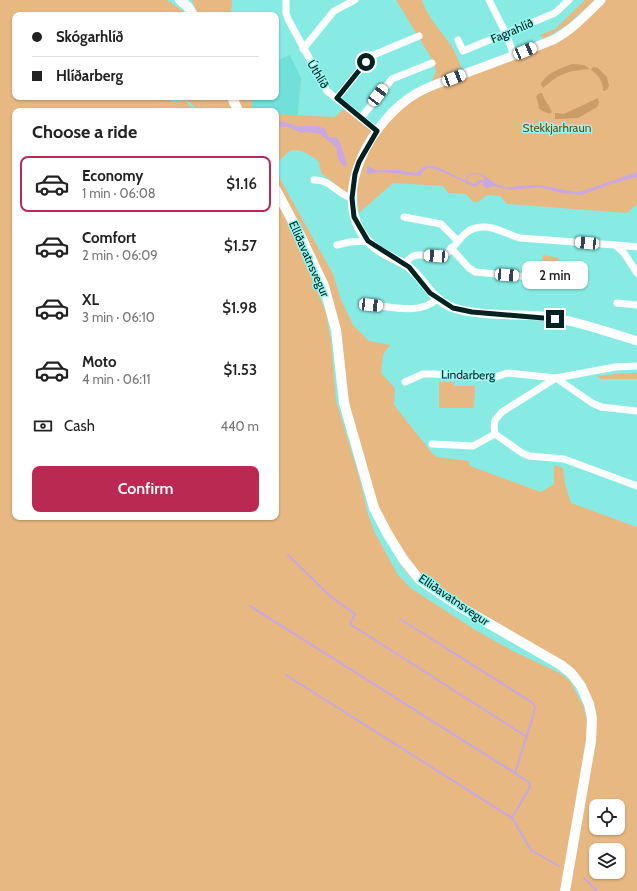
<!DOCTYPE html>
<meta charset="utf-8">
<style>
body{margin:0;font-family:Cabin,sans-serif;background:#f6f6f6;color:#222;height:100vh;display:flex;flex-direction:column;font-size:15px;white-space:nowrap}
*{box-sizing:border-box;margin:0}
p{font-size:13px;color:#767676}
.icon{flex:none;width:22px;height:22px;fill:none;stroke:currentColor;stroke-width:2;stroke-linecap:round;stroke-linejoin:round}
.map{position:relative;flex:1;overflow:hidden}
.panel{position:absolute;left:12px;top:108px;width:267px;height:412px;display:flex;flex-direction:column;background:#fff;border-radius:8px;box-shadow:0 1px 3px #0004}
.panel>*{flex:none}
.hud{position:absolute;left:12px;top:12px;width:267px;height:88px;border-radius:8px;box-shadow:0 1px 3px #0004;display:grid;align-content:center;height:88px;padding:0 20px;background:#fff}
.controls{position:absolute;left:589px;top:799px;display:grid;gap:8px}
.controls a{display:grid;place-items:center;width:36px;height:36px;border-radius:8px;background:#fff;box-shadow:0 1px 3px #0004;font-size:20px}
.end{position:absolute;width:18px;height:18px;margin:-9px;border:5px solid #022221;background:#fff;box-shadow:0 0 0 2px #fff}
.from{border-radius:50%}
.bubble{position:absolute;height:28px;border-radius:8px;background:#fff;box-shadow:0 1px 3px #0004;font-size:13px;font-weight:600;line-height:28px;text-align:center}
.car{position:absolute;width:12px;height:24px;margin:-12px -6px;border-radius:5px;box-shadow:0 0 3px 1px #0007;background:linear-gradient(#fff 24%,#345 0 40%,#fff 0 76%,#345 0 86%,#fff 0)}
.hud b{display:flex;align-items:center;gap:14px;height:38px;font-size:15px}
.hud b+b{border-top:1px solid #e0e0e0}
.hud i{width:10px;height:10px;background:#222}
ul{padding:0;list-style:none}
li{display:flex;align-items:center;gap:12px;height:56px;margin:0 8px 6px;padding:0 12px;border:2px solid transparent;border-radius:8px}
li div{flex:1}
li b{display:block;font-size:15px}
li em{font-style:normal;font-weight:600}
li.current{border-color:#b92952}
li>.icon{width:36px;height:36px;stroke-width:1.5}
h2{padding:0 20px;font-size:18px;line-height:48px}
.pay{display:flex;align-items:center;gap:10px;height:44px;padding:0 20px;font-size:15px}
.pay p{margin-inline-start:auto}
.action{display:flex;gap:8px;margin-top:auto;padding:8px 20px}
.action a{flex:1;height:46px;border-radius:8px;background:#b92952;color:#fff;font-size:16px;font-weight:600;line-height:46px;text-align:center}
.map>svg:first-child{display:block}
.built{fill:#70e0d8}
.green{fill:#e8b882;fill-rule:evenodd}
.forest{fill:#cb9c67}
.water{fill:#c8a7e2;fill-rule:evenodd}
.lines{fill:none;stroke-linecap:round;stroke-linejoin:round}
.stream{stroke:#c8a7e2;stroke-width:2}
.minor{stroke:#fff;stroke-width:7}
.tertiary{stroke:#fff;stroke-width:9}
.secondary{stroke:#fff;stroke-width:10}
.route{stroke:#022221;stroke-width:5}
.labels{text-anchor:middle;stroke-width:3;stroke-linejoin:round;paint-order:stroke}
.street-label{font-size:12px;fill:#022221;stroke:#94f8f1}
.park-label{font-size:12px;fill:#754801;stroke:#94f8f1}
</style>
<div class="map">
<svg width="637" height="891" viewBox="0 0 637 891">
<rect width="100%" height="100%" fill="#87ebe4"/>
<path class="built" d="M290 55 301 78 297 121 276 118V111H253L251 97H276V61Z"/>
<g class="green">
<path d="M0 0H167L182 10 185 15H15V97H163L173 102 185 100 194 111H15V517H276V197L304 257 326 313 331 340 336 400 360 480 367 511 374 531 398 575 412 589 477 631 515 652 560 673 570 681 584 707 587 722 586 740 562 891H0Z"/>
<path d="M192 0H232L231 15H198Z"/>
<path d="M396 0H422C430 26 455 41 461 68L431 83 436 72 433 61Z"/>
<path d="M585 0H595L567 25 544 39 540 35 555 29Z"/>
<path d="M606 0H637V204L627 213 507 204 500 196 487 195 478 202H473L466 194 448 193 443 186 393 183 359 213 357 191H349L348 194C336 190 332 178 321 174L319 162C311 155 303 150 292 150 279 158 275 164 280 179L333 274 341 300 353 325 369 341 390 345 383 355 381 373 395 388 394 405 432 453 437 457 469 461 470 466 541 492 554 484V465L563 468 565 484 571 503 637 527V891H568L593 721 571 674 507 640 418 585 404 570 387 542 347 413 336 326 276 184V114L334 117 343 110H346L372 131 420 95 571 34ZM596 806H618V828H596ZM596 850H618V872H596Z"/>
<path d="M184 97H228L235 111H199Z"/>
<path d="M235 97H251L253 111H242Z"/>
<path d="M543 255 559 258 557 275 541 273Z"/>
<path d="M625 373H637V379H601L597 376Z"/>
<path d="M439 382H454V386H475L474 408H439Z"/>
</g>
<g class="forest">
<path d="M573 64 584 65 590 69C566 71 561 73 543 88L541 84C545 74 562 67 573 64Z"/>
<path d="M593 67 598 68 607 77 609 86 607 90 603 91C603 82 599 75 591 70Z"/>
<path d="M542 93C544 100 549 105 552 112L550 114C533 107 542 110 536 97L538 94Z"/>
<path d="M598 98 599 102 597 107 578 118 555 119V113L564 114Z"/>
</g>
<g class="water">
<path d="M276 120 298 126H318L325 129 329 137 337 138 341 145 347 165 343 166 338 158 336 147 320 134 309 132 301 133 288 127 276 126Z"/>
<path d="M368 166 375 170H399L415 173C419 171 422 167 426 166 436 163 456 178 465 180L470 173 482 174 496 184 507 188 517 186 539 185 576 192 583 191 637 172V177L614 183 581 195 561 193 540 187 510 190 493 186 488 188 484 187 482 182 475 187C468 184 435 167 429 168 424 168 422 173 420 176L382 172 366 174ZM473 174 482 175 485 180H480L474 184 466 181 470 175Z"/>
</g>
<g class="lines">
<g class="stream">
<path d="M288 555 330 596 355 614 350 624 527 737"/>
<path d="M250 606 529 782 530 787 512 818"/>
<path d="M400 619 533 703 535 707 534 713 515 773"/>
<path d="M286 675 512 818 531 850 559 866"/>
<path d="M584 878 597 891"/>
</g>
<g class="minor">
<path d="M286 0V13L288 19 327 91 377 131"/>
<path d="M489 0 506 34 514 55"/>
<path d="M458 40 463 51 555 13 569 0"/>
<path d="M303 49 334 11 355 0"/>
<path d="M337 98 371 56 419 36"/>
<path d="M361 118 392 79 432 63"/>
<path d="M314 180C331 179 337 195 352 198"/>
<path d="M404 217 441 224 458 241"/>
<path d="M337 245 350 242 368 241"/>
<path d="M615 245 637 247"/>
<path d="M451 248 469 268 475 272 564 280"/>
<path d="M405 264C417 245 432 263 446 254 456 247 463 230 476 228 493 224 505 234 520 238L615 245 624 253 637 273"/>
<path d="M617 303 637 305"/>
<path d="M371 305C393 307 420 315 437 299"/>
<path d="M637 366 615 367 556 378 502 412 495 420 494 427 495 434 522 453 529 456 564 459 637 486"/>
<path d="M405 382 423 374H434L493 378 507 373 556 378 592 403 601 407 637 411"/>
<path d="M432 444 473 446 495 434"/>
</g>
<path class="tertiary" d="M601 0C586 15 572 30 553 40 525 51 497 62 469 72 452 79 433 84 417 93 373 118 328 195 367 240 377 252 394 258 406 265 424 277 427 296 451 307 474 316 515 314 541 316 574 320 605 331 637 341"/>
<g class="secondary">
<path d="M180 0 188 7 193 15"/>
<path d="M232 97 238 111"/>
<path d="M276 190 300 235 324 286 336 330 344 403 374 508 387 533 403 559 419 579 462 608 561 665 571 673 581 686 589 704 592 718 591 741 565 891"/>
</g>
</g>
<g class="lines">
<path class="route" d="M366 62 337 98 377 131 359 162 355 174 352 198 354 217 368 241 409 267 430 293 453 308 472 312 555 319"/>
</g>
<g class="labels">
<g class="street-label">
<text transform="translate(512 31) rotate(-23)" y="4">Fagrahlíð</text>
<text transform="translate(318 74) rotate(59)" y="4">Úthlíð</text>
<text transform="translate(309 259) rotate(66)" y="4">Elliðavatnsvegur</text>
<text transform="translate(468 375) rotate(1)" y="4">Lindarberg</text>
<text transform="translate(454 600) rotate(34)" y="4">Elliðavatnsvegur</text>
</g>
<g class="park-label">
<text x="557" y="132">Stekkjarhraun</text>
</g>
</g>
</svg>
<div class="controls">
<a><svg class="icon" aria-label="locate" viewBox="0 0 24 24"><circle cx="12" cy="12" r="6"/><path d="M12 2v4M12 18v4M2 12h4M18 12h4"/></svg></a>
<a><svg class="icon" aria-label="layers" viewBox="0 0 24 24"><path d="M12 4l9 5-9 5-9-5zM3 14l9 5 9-5"/></svg></a>
</div>
<i class="end from" style="left:366px;top:62px"></i>
<i class="end" style="left:555px;top:319px"></i>
<div class="bubble" style="left:522px;top:261px;width:66px">2 min</div>
<i class="car" style="left:525px;top:51px;rotate:67deg"></i>
<i class="car" style="left:454px;top:78px;rotate:69deg"></i>
<i class="car" style="left:378px;top:95px;rotate:37deg"></i>
<i class="car" style="left:587px;top:243px;rotate:275deg"></i>
<i class="car" style="left:436px;top:256px;rotate:274deg"></i>
<i class="car" style="left:507px;top:275px;rotate:94deg"></i>
<i class="car" style="left:371px;top:305px;rotate:96deg"></i>
<div class="hud">
<b><i class="from"></i>Skógarhlíð</b>
<b><i></i>Hlíðarberg</b>
</div>
<section class="panel">
<h2>Choose a ride</h2>
<ul>
<li class="current"><svg class="icon" aria-label="car" viewBox="0 0 24 24"><path d="M5 17H2v-5l4-1 3-4h7l3 4 3 1v5h-3M9 17h6M6 11h13"/><circle cx="7" cy="17" r="2"/><circle cx="17" cy="17" r="2"/></svg><div><b>Economy</b><p>1 min · 06:08</p></div><em>$1.16</em></li>
<li><svg class="icon" aria-label="car" viewBox="0 0 24 24"><path d="M5 17H2v-5l4-1 3-4h7l3 4 3 1v5h-3M9 17h6M6 11h13"/><circle cx="7" cy="17" r="2"/><circle cx="17" cy="17" r="2"/></svg><div><b>Comfort</b><p>2 min · 06:09</p></div><em>$1.57</em></li>
<li><svg class="icon" aria-label="car" viewBox="0 0 24 24"><path d="M5 17H2v-5l4-1 3-4h7l3 4 3 1v5h-3M9 17h6M6 11h13"/><circle cx="7" cy="17" r="2"/><circle cx="17" cy="17" r="2"/></svg><div><b>XL</b><p>3 min · 06:10</p></div><em>$1.98</em></li>
<li><svg class="icon" aria-label="car" viewBox="0 0 24 24"><path d="M5 17H2v-5l4-1 3-4h7l3 4 3 1v5h-3M9 17h6M6 11h13"/><circle cx="7" cy="17" r="2"/><circle cx="17" cy="17" r="2"/></svg><div><b>Moto</b><p>4 min · 06:11</p></div><em>$1.53</em></li>
</ul>
<div class="pay"><svg class="icon" aria-label="cash" viewBox="0 0 24 24"><path d="M3 7h18v10H3z"/><circle cx="12" cy="12" r="2"/></svg>Cash<p>440 m</p></div>
<div class="action"><a>Confirm</a></div>
</section>
</div>
